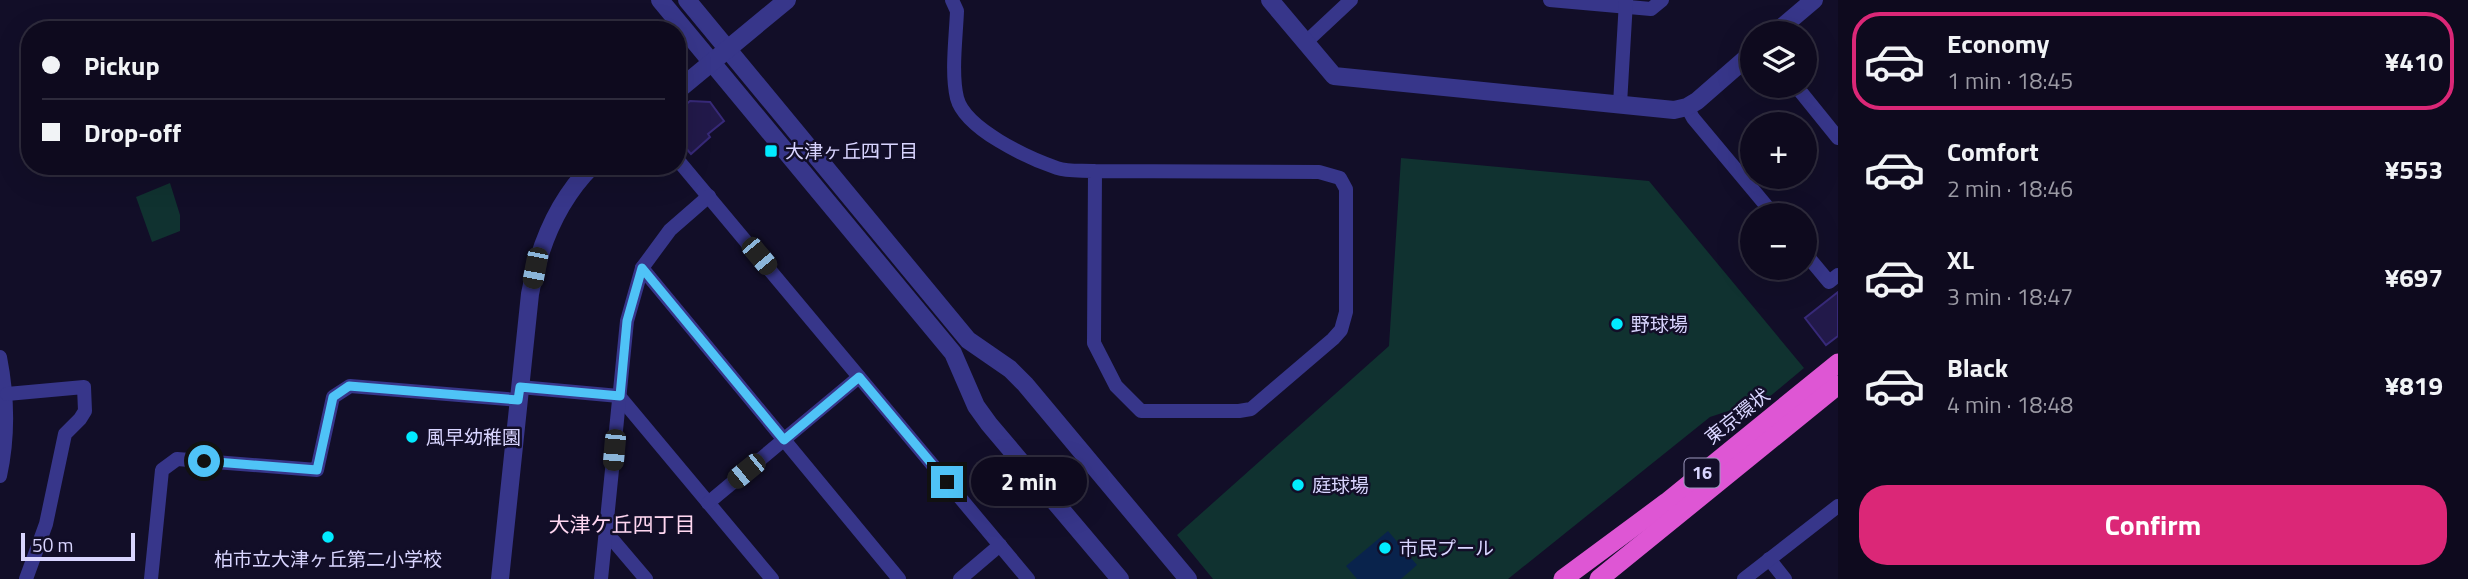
<!DOCTYPE html>
<meta charset="utf-8">
<style>
body{margin:0;font-family:"Titillium Web","Noto Sans JP",sans-serif;background:#1c182b;color:#f1f3f6;height:100vh;display:flex;flex-direction:column;font-size:26px;white-space:nowrap}
*{box-sizing:border-box;margin:0}
p{font-size:23px;color:#9b9aa4}
.icon{flex:none;width:38px;height:38px;fill:none;stroke:currentColor;stroke-width:2;stroke-linecap:round;stroke-linejoin:round}
.map{position:relative;flex:1;overflow:hidden}
.sheet{display:flex;flex-direction:column;background:#0e0a1e;width:630px}
.sheet>*{flex:none}
.guide{position:absolute;left:21px;top:21px;width:665px;height:154px;border-radius:28px;box-shadow:0 7px 28px #0002,0 0 0 2px #2e2b3c;display:grid;align-content:center;height:154px;padding:0 21px;background:#0e0a1e}
.buttons{position:absolute;left:1740px;top:21px;display:grid;gap:14px}
.buttons a{display:grid;place-items:center;width:77px;height:77px;border-radius:50%;background:#0e0a1e;box-shadow:0 7px 28px #0002,0 0 0 2px #2e2b3c;font-size:35px}
.scale{position:absolute;left:21px;bottom:18px;width:114px;box-sizing:border-box;padding-left:7px;border:4px solid #d9d5ff;border-top:0;font-size:19px;line-height:24px;white-space:nowrap;color:#d9d5ff;-webkit-text-stroke:5px #120e28;paint-order:stroke}
.end{position:absolute;width:32px;height:32px;margin:-16px;border:9px solid #4fc3f7;background:#111;box-shadow:0 0 0 4px #111}
.from{border-radius:50%}
.bubble{position:absolute;height:49px;border-radius:24px;background:#0e0a1e;box-shadow:0 7px 28px #0002,0 0 0 2px #2e2b3c;font-size:23px;font-weight:700;line-height:49px;text-align:center}
.car{position:absolute;width:21px;height:42px;margin:-21px -10px;border-radius:9px;box-shadow:0 0 5px 2px #0007;background:linear-gradient(#222 24%,#8ab4d8 0 40%,#222 0 76%,#8ab4d8 0 86%,#222 0)}
.guide b{display:flex;align-items:center;gap:24px;height:66px;font-size:26px}
.guide b+b{border-top:2px solid #2e2b3c}
.guide i{width:18px;height:18px;background:#f1f3f6}
ul{padding:12px 0 0;list-style:none}
li{display:flex;align-items:center;gap:21px;height:98px;margin:0 14px 10px;padding:0 7px;border:4px solid transparent;border-radius:28px}
li div{flex:1}
li b{display:block;font-size:26px}
li em{font-style:normal;font-weight:700}
li.current{border-color:#db2777}
li>.icon{width:63px;height:63px;stroke-width:1.5}
.cta{display:flex;gap:14px;margin-top:auto;padding:14px 21px}
.cta a{flex:1;height:80px;border-radius:28px;background:#db2777;color:#fff;font-size:28px;font-weight:700;line-height:80px;text-align:center}
main{display:flex;flex:1;min-height:0}
.map>svg:first-child{display:block}
.green{fill:#103230}
.water{fill:#09234c}
.building{fill:#22194a;stroke:#372978;stroke-width:2}
.lines{fill:none;stroke-linecap:round;stroke-linejoin:round}
.minor{stroke:#37368a;stroke-width:14}
.tertiary{stroke:#37368a;stroke-width:18}
.trunk{stroke:#de56d4;stroke-width:19}
.route{stroke:#4fc3f7;stroke-width:9}
.poi-dot{fill:#01ebff;stroke:#120e28;stroke-width:2.5}
.labels{text-anchor:middle;stroke-width:5;stroke-linejoin:round;paint-order:stroke}
.shield{fill:#120e28;stroke:#9d99be;stroke-width:2}
.shield-label{font-size:18px;font-weight:bold;fill:#d9d5ff}
.poi-label{font-size:19px;fill:#d9d5ff;stroke:#120e28;text-anchor:start}
.street-label{font-size:19px;fill:#d9d5ff;stroke:#120e28}
.neighbourhood-label{font-size:21px;fill:#ffd7f1;stroke:#120e28}
</style>
<main>
<div class="map">
<svg width="1838" height="579" viewBox="0 0 1838 579">
<rect width="100%" height="100%" fill="#120e28"/>
<g class="green">
<path d="M1401 158 1649 181 1804 368 1768 398 1710 417 1508 579H1213L1177 535 1389 346Z"/>
<path d="M170 183 180 215V231L152 242 136 197Z"/>
</g>
<path class="water" d="M1388 531 1417 565 1401 579H1357L1346 566Z"/>
<g class="building">
<path d="M690 101 710 102 724 121 708 134 710 137 691 154 677 138V112Z"/>
<path d="M1838 292V336L1826 345 1805 318Z"/>
</g>
<g class="lines">
<g class="minor">
<path d="M952 0 957 11C956 37 951 73 957 98 965 129 1028 158 1057 168 1068 172 1082 170 1095 171L1319 172 1340 178 1346 189V312L1341 330 1333 339 1251 409 1239 411H1141L1116 386 1094 343 1095 171"/>
<path d="M1550 0 1651 9 1662 0"/>
<path d="M1305 43 1351 0"/>
<path d="M1796 86 1838 138"/>
<path d="M1620 104 1626 1"/>
<path d="M1687 107 1693 118 1774 215"/>
<path d="M677 159 1028 579"/>
<path d="M1804 252 1829 282 1838 275"/>
<path d="M642 268 899 579"/>
<path d="M0 357C8 398 9 435 0 476"/>
<path d="M520 387 619 396 772 579"/>
<path d="M7 394 84 387 85 411 80 419 65 434 46 524 26 579"/>
<path d="M708 503 859 377"/>
<path d="M606 532 646 579"/>
<path d="M1769 559 1785 579"/>
<path d="M151 579 162 470 177 459 317 470 333 397 350 386 518 400"/>
<path d="M601 579 627 321 642 268 670 230 709 196"/>
<path d="M960 579 1000 545"/>
<path d="M1744 579 1838 506"/>
</g>
<g class="tertiary">
<path d="M660 0 953 353 976 406 989 424 1120 579"/>
<path d="M687 0 968 340 1010 369 1025 384 1188 579"/>
<path d="M1270 0 1334 76 1674 110 1687 107 1697 101 1752 53"/>
<path d="M1775 33 1814 0"/>
<path d="M677 91 787 0"/>
<path d="M500 579 530 294C539 246 557 201 592 166"/>
</g>
<g class="trunk">
<path d="M1563 579 1667 502 1838 363"/>
<path d="M1599 579 1838 385"/>
</g>
</g>
<g class="lines">
<path class="route" d="M204 461 317 470 333 397 349 386 518 400 520 387 620 396 627 321 642 268 784 440 859 377 947 482"/>
</g>
<g class="poi-dot">
<rect x="764" y="144" width="14" height="14" rx="3.5"/>
<circle cx="1617" cy="324" r="7"/>
<circle cx="412" cy="437" r="7"/>
<circle cx="1298" cy="485" r="7"/>
<circle cx="328" cy="537" r="7"/>
<circle cx="1385" cy="548" r="7"/>
</g>
<g class="labels">
<rect class="shield" x="1684.5" y="458.5" width="35" height="29" rx="5"/>
<g class="shield-label">
<text x="1702" y="479">16</text>
</g>
<g class="poi-label">
<text x="785" y="158">大津ヶ丘四丁目</text>
<text x="1631" y="331">野球場</text>
<text x="426" y="444">風早幼稚園</text>
<text x="1312" y="492">庭球場</text>
<text x="1399" y="555">市民プール</text>
<text x="328" y="566" text-anchor="middle">柏市立大津ヶ丘第二小学校</text>
</g>
<g class="street-label">
<text transform="translate(1737 416) rotate(-39)" y="7">東京環状</text>
</g>
<g class="neighbourhood-label">
<text x="622" y="532">大津ケ丘四丁目</text>
</g>
</g>
</svg>
<div class="buttons">
<a><svg class="icon" aria-label="layers" viewBox="0 0 24 24"><path d="M12 4l9 5-9 5-9-5zM3 14l9 5 9-5"/></svg></a>
<a>+</a>
<a>−</a>
</div>
<div class="scale">50 m</div>
<i class="end from" style="left:204px;top:461px"></i>
<i class="end" style="left:947px;top:482px"></i>
<div class="bubble" style="left:971px;top:457px;width:116px">2 min</div>
<i class="car" style="left:759px;top:256px;rotate:140deg"></i>
<i class="car" style="left:535px;top:268px;rotate:191deg"></i>
<i class="car" style="left:614px;top:450px;rotate:185deg"></i>
<i class="car" style="left:746px;top:471px;rotate:231deg"></i>
<div class="guide">
<b><i class="from"></i>Pickup</b>
<b><i></i>Drop-off</b>
</div>
</div>
<section class="sheet">
<ul>
<li class="current"><svg class="icon" aria-label="car" viewBox="0 0 24 24"><path d="M5 17H2v-5l4-1 3-4h7l3 4 3 1v5h-3M9 17h6M6 11h13"/><circle cx="7" cy="17" r="2"/><circle cx="17" cy="17" r="2"/></svg><div><b>Economy</b><p>1 min · 18:45</p></div><em>¥410</em></li>
<li><svg class="icon" aria-label="car" viewBox="0 0 24 24"><path d="M5 17H2v-5l4-1 3-4h7l3 4 3 1v5h-3M9 17h6M6 11h13"/><circle cx="7" cy="17" r="2"/><circle cx="17" cy="17" r="2"/></svg><div><b>Comfort</b><p>2 min · 18:46</p></div><em>¥553</em></li>
<li><svg class="icon" aria-label="car" viewBox="0 0 24 24"><path d="M5 17H2v-5l4-1 3-4h7l3 4 3 1v5h-3M9 17h6M6 11h13"/><circle cx="7" cy="17" r="2"/><circle cx="17" cy="17" r="2"/></svg><div><b>XL</b><p>3 min · 18:47</p></div><em>¥697</em></li>
<li><svg class="icon" aria-label="car" viewBox="0 0 24 24"><path d="M5 17H2v-5l4-1 3-4h7l3 4 3 1v5h-3M9 17h6M6 11h13"/><circle cx="7" cy="17" r="2"/><circle cx="17" cy="17" r="2"/></svg><div><b>Black</b><p>4 min · 18:48</p></div><em>¥819</em></li>
</ul>
<div class="cta"><a>Confirm</a></div>
</section>
</main>
